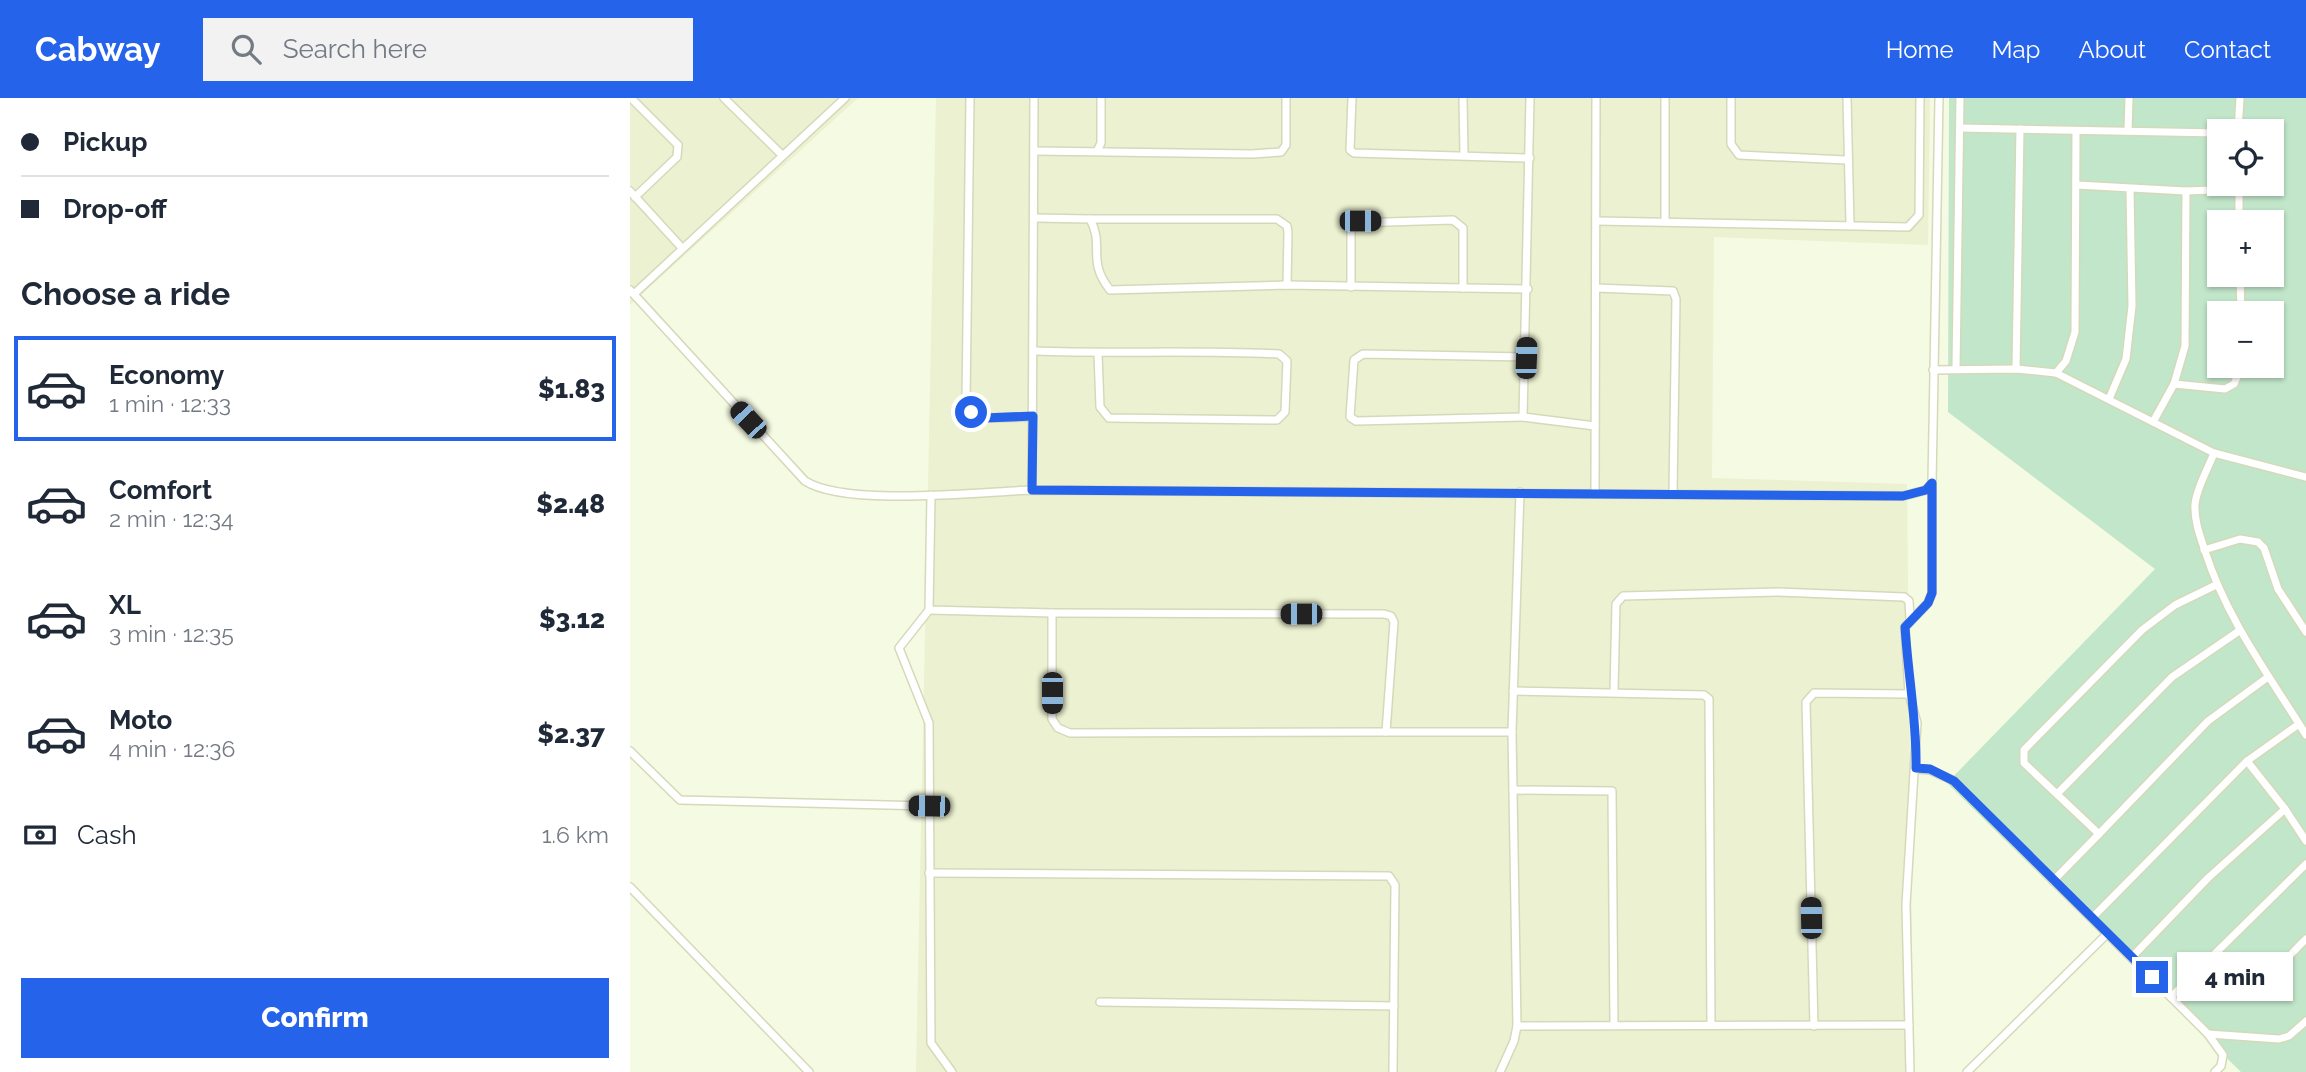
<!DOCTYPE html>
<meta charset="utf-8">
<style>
body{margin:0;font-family:Raleway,sans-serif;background:#f2f2f3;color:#1f2937;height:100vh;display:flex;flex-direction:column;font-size:26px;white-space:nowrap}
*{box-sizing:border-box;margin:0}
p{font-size:23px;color:#747a83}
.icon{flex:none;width:38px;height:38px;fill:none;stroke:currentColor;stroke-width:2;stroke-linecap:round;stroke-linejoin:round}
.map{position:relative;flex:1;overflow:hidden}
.panel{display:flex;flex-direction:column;background:#fff;width:630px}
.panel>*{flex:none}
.guide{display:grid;align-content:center;height:154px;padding:0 21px;background:#fff}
.tools{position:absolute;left:1577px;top:21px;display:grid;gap:14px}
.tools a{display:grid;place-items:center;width:77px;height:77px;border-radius:0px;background:#fff;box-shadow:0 2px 5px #0004;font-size:35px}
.end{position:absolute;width:32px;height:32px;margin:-16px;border:9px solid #2563eb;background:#fff;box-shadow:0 0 0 4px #fff}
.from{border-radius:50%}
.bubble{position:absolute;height:49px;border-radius:0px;background:#fff;box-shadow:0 2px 5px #0004;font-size:23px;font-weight:800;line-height:49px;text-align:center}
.car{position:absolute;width:21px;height:42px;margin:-21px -10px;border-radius:9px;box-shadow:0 0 5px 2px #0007;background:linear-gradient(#222 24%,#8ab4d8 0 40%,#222 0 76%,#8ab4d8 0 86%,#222 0)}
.guide b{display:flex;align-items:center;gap:24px;height:66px;font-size:26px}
.guide b+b{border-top:2px solid #e0e1e3}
.guide i{width:18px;height:18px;background:#1f2937}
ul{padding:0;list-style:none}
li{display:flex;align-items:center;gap:21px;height:105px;margin:0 14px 10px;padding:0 7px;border:4px solid transparent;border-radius:0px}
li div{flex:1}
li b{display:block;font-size:26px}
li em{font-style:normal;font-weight:800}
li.active{border-color:#2563eb}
li>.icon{width:63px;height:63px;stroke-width:1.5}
h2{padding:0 21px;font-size:32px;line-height:84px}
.pay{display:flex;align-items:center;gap:18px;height:77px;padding:0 21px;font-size:26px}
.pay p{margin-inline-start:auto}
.action{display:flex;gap:14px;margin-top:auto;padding:14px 21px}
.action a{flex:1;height:80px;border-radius:0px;background:#2563eb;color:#fff;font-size:28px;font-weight:800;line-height:80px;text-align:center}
header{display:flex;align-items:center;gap:42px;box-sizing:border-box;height:98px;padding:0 35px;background:#2563eb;color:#fff}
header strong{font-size:33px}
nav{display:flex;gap:38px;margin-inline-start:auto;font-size:24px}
.search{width:490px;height:63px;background:#f2f2f3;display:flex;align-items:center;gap:18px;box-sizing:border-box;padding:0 24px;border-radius:0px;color:#747a83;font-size:26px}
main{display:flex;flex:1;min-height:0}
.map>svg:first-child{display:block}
.residential{fill:#ecf1d1}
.green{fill:#c1e6c9;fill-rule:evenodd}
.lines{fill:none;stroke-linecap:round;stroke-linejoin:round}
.street-casing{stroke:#d6d9b9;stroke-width:10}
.street{stroke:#fff;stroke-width:7}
.route{stroke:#2563eb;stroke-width:9}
</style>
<header>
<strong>Cabway</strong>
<div class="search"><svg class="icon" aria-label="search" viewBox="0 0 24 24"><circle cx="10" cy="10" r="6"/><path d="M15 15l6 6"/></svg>Search here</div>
<nav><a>Home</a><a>Map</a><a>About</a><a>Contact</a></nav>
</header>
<main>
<section class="panel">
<div class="guide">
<b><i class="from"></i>Pickup</b>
<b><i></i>Drop-off</b>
</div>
<h2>Choose a ride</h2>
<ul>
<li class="active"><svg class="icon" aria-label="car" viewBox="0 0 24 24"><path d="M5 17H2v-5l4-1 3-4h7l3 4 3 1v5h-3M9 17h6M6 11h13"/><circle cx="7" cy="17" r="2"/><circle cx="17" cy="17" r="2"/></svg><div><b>Economy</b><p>1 min · 12:33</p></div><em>$1.83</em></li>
<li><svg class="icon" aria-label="car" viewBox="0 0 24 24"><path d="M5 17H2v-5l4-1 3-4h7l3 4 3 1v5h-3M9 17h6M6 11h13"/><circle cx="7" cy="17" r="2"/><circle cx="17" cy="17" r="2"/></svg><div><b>Comfort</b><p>2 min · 12:34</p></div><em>$2.48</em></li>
<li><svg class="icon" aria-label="car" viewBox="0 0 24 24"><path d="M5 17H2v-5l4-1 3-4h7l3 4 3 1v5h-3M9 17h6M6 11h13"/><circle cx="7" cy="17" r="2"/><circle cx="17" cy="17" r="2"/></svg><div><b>XL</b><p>3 min · 12:35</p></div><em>$3.12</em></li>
<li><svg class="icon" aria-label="car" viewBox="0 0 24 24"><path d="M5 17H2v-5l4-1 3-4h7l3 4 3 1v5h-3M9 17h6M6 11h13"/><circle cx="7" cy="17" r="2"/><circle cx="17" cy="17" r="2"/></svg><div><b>Moto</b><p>4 min · 12:36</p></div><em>$2.37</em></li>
</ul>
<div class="pay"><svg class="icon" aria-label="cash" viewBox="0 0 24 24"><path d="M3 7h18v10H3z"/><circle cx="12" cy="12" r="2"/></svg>Cash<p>1.6 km</p></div>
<div class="action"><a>Confirm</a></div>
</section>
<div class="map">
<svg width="1676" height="974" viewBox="0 0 1676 974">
<rect width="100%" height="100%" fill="#f5fae2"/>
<g class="residential">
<path d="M0 0H228L0 207Z"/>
<path d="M306 0H1300L1298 147 1084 139 1082 380 1277 386 1283 974H286Z"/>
</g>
<path class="green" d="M1319 0H1676V974H1611L1317 685 1525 471 1318 314ZM1589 33H1642V86H1589ZM1589 124H1642V177H1589ZM1589 215H1642V268H1589Z"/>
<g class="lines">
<defs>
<g id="street">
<path d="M1 0 48 47 47 59 5 99"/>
<path d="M94 0 152 57"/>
<path d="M340 0 336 302 341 314 355 320 403 319"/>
<path d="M722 0 720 52 724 55 900 60"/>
<path d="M833 0 834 57"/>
<path d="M900 0 893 319 965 328"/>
<path d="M1035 0V123"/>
<path d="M1101 0V46L1109 57 1216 62"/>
<path d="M1217 0 1220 126"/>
<path d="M1330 30 1589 35"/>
<path d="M1498 33 1499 0"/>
<path d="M1608 33 1610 0"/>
<path d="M405 53 622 56 651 54 656 47V0"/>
<path d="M467 53 471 45V0"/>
<path d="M1609 86V124"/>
<path d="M1447 87 1556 93 1609 91"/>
<path d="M0 93 52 150"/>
<path d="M405 120 460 121C475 148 456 162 480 192L657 187 898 191"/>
<path d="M460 121H647L657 128 658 134 657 187"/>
<path d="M967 123 1278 129 1289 117 1290 0"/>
<path d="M1610 177 1611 215"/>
<path d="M721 189V133L724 125 823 122 833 130V190"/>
<path d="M966 190 1043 193 1046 201 1043 394"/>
<path d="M0 192 175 383C216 409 350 394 402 392L1273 398 1296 392 1302 385 1309 0"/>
<path d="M4 196 215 0"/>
<path d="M404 253C486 256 567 252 649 256L657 263 655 314 647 322 479 320 470 309 468 256"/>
<path d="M1326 270 1330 0"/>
<path d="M1386 271 1390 31"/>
<path d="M1303 272 1386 271 1426 275 1584 355 1676 379"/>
<path d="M1426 275 1436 263 1445 234 1446 34"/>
<path d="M1544 286 1595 291 1604 286 1612 268"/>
<path d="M1479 301 1496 261 1502 208 1500 91"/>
<path d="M893 319 726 323 720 319 724 262 733 256 896 259"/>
<path d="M1523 324 1544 286 1555 248 1556 93"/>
<path d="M1584 355C1578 371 1567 389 1565 406 1564 422 1570 438 1575 453 1597 522 1639 577 1676 637"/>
<path d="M402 392 404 0"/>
<path d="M965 393 966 0"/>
<path d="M890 394 882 634 887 928 1279 927"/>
<path d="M301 397 299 512 422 515 754 516 761 518 764 524 756 634H882"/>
<path d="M1574 452 1610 441 1628 444 1634 450 1648 491 1676 534"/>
<path d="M299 512 269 550 299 625 301 945 322 974"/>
<path d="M422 515V621L428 630 440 635 756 634"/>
<path d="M883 593 1074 597 1079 601 1081 926"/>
<path d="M984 593 986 506 993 498 1148 494 1274 499 1279 503 1280 521"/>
<path d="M1279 596 1275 529 1298 505 1302 495V385"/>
<path d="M0 653 50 702 299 708"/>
<path d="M1617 663 1655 711 1676 743"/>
<path d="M1286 671 1300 672 1324 683 1578 936 1593 957 1591 968 1585 974"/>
<path d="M883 692 982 693 984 926"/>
<path d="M1427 696 1542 579 1609 533"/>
<path d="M1469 736 1578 623 1638 579"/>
<path d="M299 775 759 778 765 787 763 974"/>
<path d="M1423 783 1469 736 1394 665V652L1512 532 1545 507 1586 487"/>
<path d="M0 789 179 974"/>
<path d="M1463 819 1617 663 1669 626"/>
<path d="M1502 859 1578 780 1655 711"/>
<path d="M1582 860C1635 907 1636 879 1676 841"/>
<path d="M1541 899 1676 766"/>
<path d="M470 904 764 908"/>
<path d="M1184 928 1176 604 1184 595 1279 596 1287 625 1276 807 1280 974"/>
<path d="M1578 936 1649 941 1659 938 1676 923"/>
<path d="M870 974 884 943 887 928"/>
<path d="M1337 974 1478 835"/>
</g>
</defs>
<use href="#street" class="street-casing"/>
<use href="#street" class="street"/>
</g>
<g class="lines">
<path class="route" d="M341 314 355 320 403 318 402 392 1273 398 1296 392 1302 385V495L1298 505 1275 529C1278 577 1287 623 1286 670L1300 671 1324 683 1522 879"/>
</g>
</svg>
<div class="tools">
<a><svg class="icon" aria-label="locate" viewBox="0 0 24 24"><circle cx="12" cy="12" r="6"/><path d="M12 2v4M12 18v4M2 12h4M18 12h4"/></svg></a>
<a>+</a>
<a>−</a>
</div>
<i class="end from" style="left:341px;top:314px"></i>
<i class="end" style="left:1522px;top:879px"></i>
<div class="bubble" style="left:1547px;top:854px;width:116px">4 min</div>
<i class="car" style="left:730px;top:123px;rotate:90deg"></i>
<i class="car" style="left:896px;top:260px;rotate:2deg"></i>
<i class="car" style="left:118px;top:322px;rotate:317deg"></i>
<i class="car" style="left:671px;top:516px;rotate:270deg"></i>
<i class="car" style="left:422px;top:595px;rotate:180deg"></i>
<i class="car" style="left:299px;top:708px;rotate:271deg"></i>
<i class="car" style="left:1181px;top:820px;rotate:359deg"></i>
</div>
</main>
